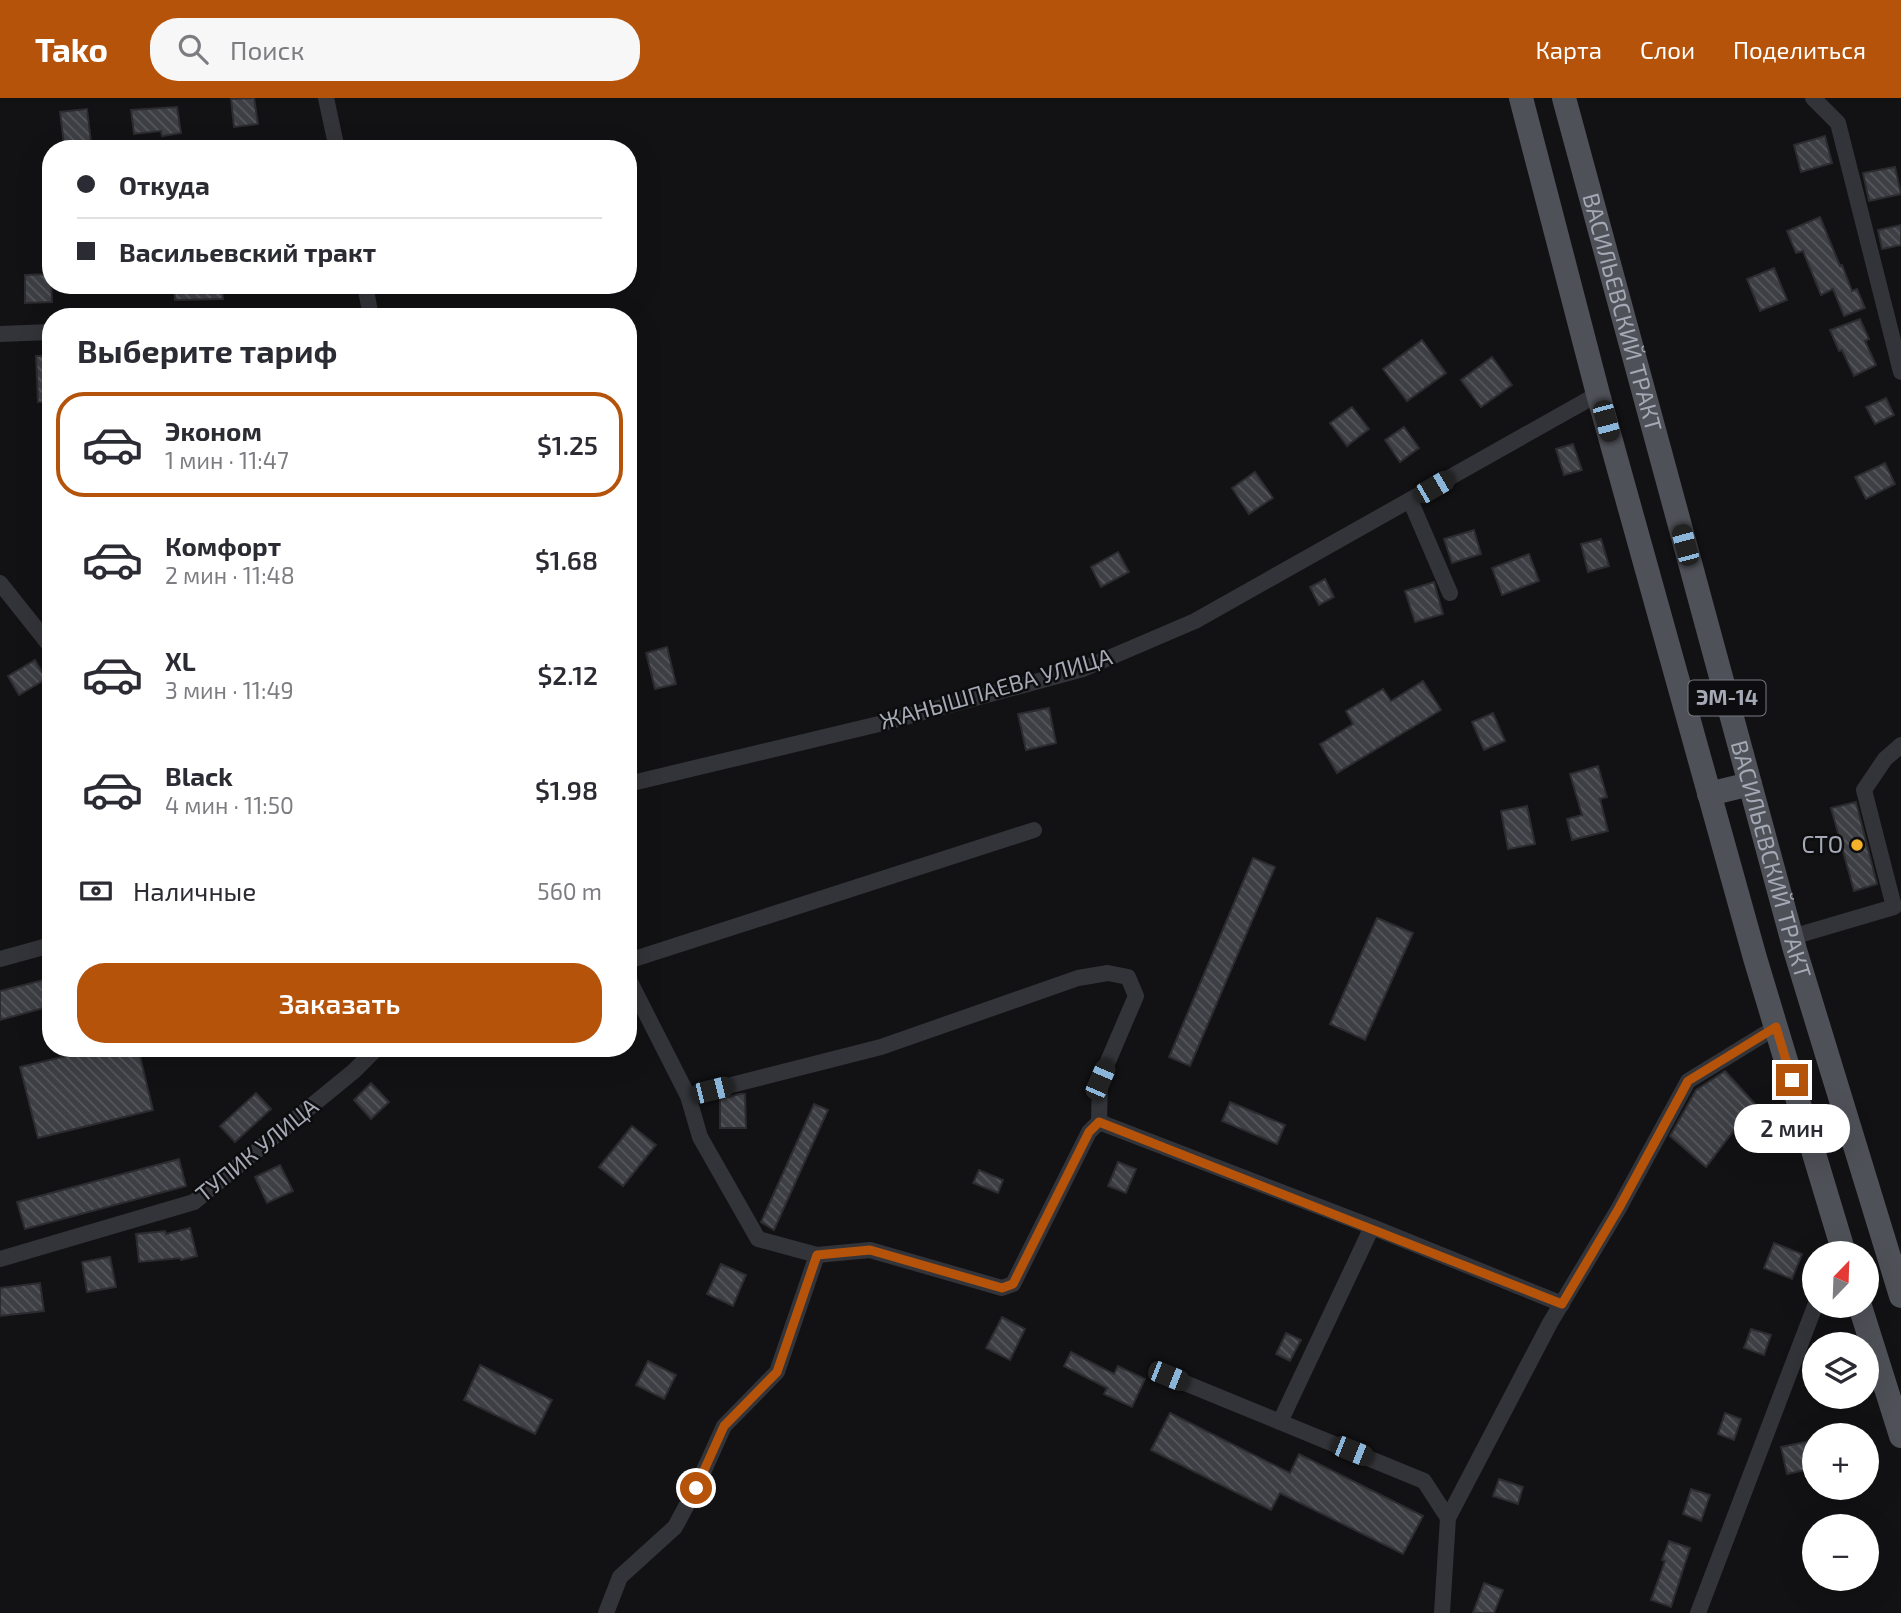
<!DOCTYPE html>
<html lang="ru">
<meta charset="utf-8">
<style>
body{margin:0;font-family:"Exo 2",sans-serif;background:#f7f7f7;color:#2b2b33;height:100vh;display:flex;flex-direction:column;font-size:26px;white-space:nowrap}
*{box-sizing:border-box;margin:0}
p{font-size:23px;color:#7c7c81}
.icon{flex:none;width:38px;height:38px;fill:none;stroke:currentColor;stroke-width:2;stroke-linecap:round;stroke-linejoin:round}
.map{position:relative;flex:1;overflow:hidden}
.drawer{position:absolute;left:42px;top:210px;width:595px;height:749px;display:flex;flex-direction:column;background:#fff;border-radius:28px;box-shadow:0 7px 28px #0002}
.drawer>*{flex:none}
.hud{position:absolute;left:42px;top:42px;width:595px;height:154px;border-radius:28px;box-shadow:0 7px 28px #0002;display:grid;align-content:center;height:154px;padding:0 35px;background:#fff}
.needle{width:46px;rotate:23deg}
.controls{position:absolute;left:1802px;top:1143px;display:grid;gap:14px}
.controls a{display:grid;place-items:center;width:77px;height:77px;border-radius:50%;background:#fff;box-shadow:0 7px 28px #0002;font-size:35px}
.end{position:absolute;width:32px;height:32px;margin:-16px;border:9px solid #b45309;background:#fff;box-shadow:0 0 0 4px #fff}
.from{border-radius:50%}
.bubble{position:absolute;height:49px;border-radius:24px;background:#fff;box-shadow:0 7px 28px #0002;font-size:23px;font-weight:600;line-height:49px;text-align:center}
.car{position:absolute;width:21px;height:42px;margin:-21px -10px;border-radius:9px;box-shadow:0 0 5px 2px #0007;background:linear-gradient(#222 24%,#8ab4d8 0 40%,#222 0 76%,#8ab4d8 0 86%,#222 0)}
.hud b{display:flex;align-items:center;gap:24px;height:66px;font-size:26px}
.hud b+b{border-top:2px solid #e1e1e2}
.hud i{width:18px;height:18px;background:#2b2b33}
ul{padding:0;list-style:none}
li{display:flex;align-items:center;gap:21px;height:105px;margin:0 14px 10px;padding:0 21px;border:4px solid transparent;border-radius:28px}
li div{flex:1}
li b{display:block;font-size:26px}
li em{font-style:normal;font-weight:600}
li.active{border-color:#b45309}
li>.icon{width:63px;height:63px;stroke-width:1.5}
h2{padding:0 35px;font-size:32px;line-height:84px}
.pay{display:flex;align-items:center;gap:18px;height:77px;padding:0 35px;font-size:26px}
.pay p{margin-inline-start:auto}
.button{display:flex;gap:14px;margin-top:auto;padding:14px 35px}
.button a{flex:1;height:80px;border-radius:28px;background:#b45309;color:#fff;font-size:28px;font-weight:600;line-height:80px;text-align:center}
header{display:flex;align-items:center;gap:42px;box-sizing:border-box;height:98px;padding:0 35px;background:#b45309;color:#fff}
header strong{font-size:33px}
nav{display:flex;gap:38px;margin-inline-start:auto;font-size:24px}
.search{width:490px;height:63px;background:#f7f7f7;display:flex;align-items:center;gap:18px;box-sizing:border-box;padding:0 24px;border-radius:28px;color:#7c7c81;font-size:26px}
.map>svg:first-child{display:block}
.building{fill:url(#building-back-hatch);stroke:#2c2c30;stroke-width:2}
.lines{fill:none;stroke-linecap:round;stroke-linejoin:round}
.street{stroke:#333439;stroke-width:16}
.primary{stroke:#4f5158;stroke-width:24}
.route{stroke:#b45309;stroke-width:9}
.poi-dot{fill:#f4b12a;stroke:#0d0d0f;stroke-width:2.5}
.labels{text-anchor:middle;stroke-width:5;stroke-linejoin:round;paint-order:stroke}
.shield{fill:#0d0d0f;stroke:#777a83;stroke-width:2}
.shield-label{font-size:21px;font-weight:bold;fill:#a4a9b5}
.street-label{font-size:23px;fill:#a4a9b5;stroke:#0d0d0f}
.poi-label{font-size:23px;fill:#a4a9b5;stroke:#0d0d0f;text-anchor:end}
</style>
<header>
<strong>Tako</strong>
<div class="search"><svg class="icon" aria-label="search" viewBox="0 0 24 24"><circle cx="10" cy="10" r="6"/><path d="M15 15l6 6"/></svg>Поиск</div>
<nav><a>Карта</a><a>Слои</a><a>Поделиться</a></nav>
</header>
<div class="map">
<svg width="1901" height="1515" viewBox="0 0 1901 1515">
<defs>
<pattern id="building-back-hatch" width="6" height="6" patternUnits="userSpaceOnUse" patternTransform="scale(1.75)"><rect width="6" height="6" fill="#3e3f44"/><path d="M-1 5l2 2M0 0l6 6M5-1l2 2" fill="none" stroke="#57585d"/></pattern>
</defs>
<rect width="100%" height="100%" fill="#121214"/>
<g class="building">
<path d="M254 0 258 26 234 29 231 1Z"/>
<path d="M177 9 181 35 162 38 161 33 134 36 131 12Z"/>
<path d="M87 11 91 44 64 47 60 14Z"/>
<path d="M1825 38 1832 65 1801 74 1794 47Z"/>
<path d="M1895 69 1901 96 1869 103 1863 75Z"/>
<path d="M1820 119 1840 168 1842 167 1852 193 1857 191 1865 210 1844 218 1833 191 1821 197 1803 153 1796 155 1787 133Z"/>
<path d="M1901 127V147L1882 151 1878 132Z"/>
<path d="M1774 170 1787 202 1760 213 1747 181Z"/>
<path d="M51 176 52 204 25 205V177Z"/>
<path d="M174 187H222L223 201 175 202Z"/>
<path d="M1860 221 1869 241 1865 243 1876 267 1854 278 1842 252 1839 253 1830 232Z"/>
<path d="M1422 242 1446 275 1407 303 1383 271Z"/>
<path d="M36 258H51V304H38Z"/>
<path d="M1492 259 1512 287 1481 309 1461 282Z"/>
<path d="M1886 300 1894 317 1875 326 1866 309Z"/>
<path d="M1352 309 1369 331 1347 348 1330 325Z"/>
<path d="M1404 329 1419 350 1400 364 1385 342Z"/>
<path d="M1573 346 1582 372 1564 377 1556 351Z"/>
<path d="M1885 365 1895 386 1866 401 1855 379Z"/>
<path d="M1255 374 1273 400 1249 416 1232 390Z"/>
<path d="M1474 432 1481 456 1452 465 1444 441Z"/>
<path d="M1601 441 1609 468 1588 474 1581 446Z"/>
<path d="M1118 454 1129 474 1101 489 1091 469Z"/>
<path d="M1529 456 1539 483 1502 497 1492 470Z"/>
<path d="M1325 481 1334 499 1319 507 1310 489Z"/>
<path d="M1434 484 1443 516 1415 524 1405 493Z"/>
<path d="M667 549 676 586 655 591 646 555Z"/>
<path d="M35 562 46 581 19 597 8 578Z"/>
<path d="M1423 583 1441 612 1337 675 1320 646 1353 626 1346 613 1383 591 1391 603Z"/>
<path d="M1049 610 1056 645 1026 652 1018 616Z"/>
<path d="M1493 615 1505 643 1484 652 1472 624Z"/>
<path d="M1598 668 1607 699 1600 701 1608 733 1572 742 1567 721 1582 717 1570 676Z"/>
<path d="M1856 704 1877 786 1854 793 1831 710Z"/>
<path d="M1527 708 1535 746 1508 751 1501 713Z"/>
<path d="M1253 760 1275 769 1190 968 1169 959Z"/>
<path d="M1377 820 1413 835 1365 942 1330 926Z"/>
<path d="M51 880V908L0 922V893Z"/>
<path d="M101 950H138L153 1012 38 1040 20 969Z"/>
<path d="M1725 973 1756 1007 1735 1031 1706 1069 1670 1038 1696 992Z"/>
<path d="M371 985 389 1004 371 1021 354 1002Z"/>
<path d="M256 995 271 1011 235 1044 220 1028Z"/>
<path d="M740 996H745L746 1030H720V1001Z"/>
<path d="M1230 1004 1285 1027 1277 1046 1222 1023Z"/>
<path d="M814 1006 828 1012 774 1132 761 1124Z"/>
<path d="M632 1028 656 1047 623 1088 599 1069Z"/>
<path d="M179 1061 186 1088 25 1131 17 1104Z"/>
<path d="M1118 1064 1136 1071 1126 1095 1108 1088Z"/>
<path d="M280 1067 293 1093 267 1105 255 1079Z"/>
<path d="M979 1072 1003 1082 998 1095 973 1085Z"/>
<path d="M190 1130 197 1158 181 1162 180 1160 139 1164 136 1136 165 1133 166 1136Z"/>
<path d="M1774 1145 1802 1156 1792 1181 1764 1170Z"/>
<path d="M110 1159 116 1189 87 1194 82 1164Z"/>
<path d="M721 1166 746 1177 733 1208 707 1196Z"/>
<path d="M40 1185 44 1213 0 1218V1190Z"/>
<path d="M1002 1219 1025 1231 1010 1262 986 1250Z"/>
<path d="M1751 1231 1771 1237 1764 1257 1744 1250Z"/>
<path d="M1286 1235 1301 1242 1290 1263 1276 1256Z"/>
<path d="M1071 1254 1114 1276 1118 1268 1145 1281 1132 1309 1104 1296 1107 1290 1064 1268Z"/>
<path d="M648 1263 676 1277 664 1301 636 1287Z"/>
<path d="M480 1267 552 1302 535 1336 464 1302Z"/>
<path d="M1170 1315 1290 1375 1299 1356 1423 1418 1403 1456 1280 1395 1271 1412 1151 1352Z"/>
<path d="M1725 1315 1741 1321 1734 1342 1718 1336Z"/>
<path d="M1815 1342V1370L1787 1376 1781 1349Z"/>
<path d="M1499 1381 1523 1389 1518 1406 1493 1398Z"/>
<path d="M1691 1391 1710 1397 1701 1423 1683 1416Z"/>
<path d="M1669 1443 1690 1450 1671 1509 1651 1502 1665 1463 1662 1462Z"/>
<path d="M1484 1485 1503 1492 1494 1515H1473Z"/>
</g>
<g class="lines">
<g class="street">
<path d="M326 0 337 51"/>
<path d="M1813 0 1838 25 1901 274"/>
<path d="M365 187 371 219"/>
<path d="M0 236 51 234"/>
<path d="M1410 402 1450 495"/>
<path d="M0 485 51 549"/>
<path d="M628 686 883 625 1083 571 1195 523 1598 296"/>
<path d="M1792 839 1894 809 1864 692 1885 661 1901 647"/>
<path d="M0 861 51 847"/>
<path d="M628 863 1034 732"/>
<path d="M688 998 881 949 1078 880 1108 875 1128 879 1136 898 1100 982 1099 1024"/>
<path d="M817 1157 870 1152 1002 1190 1013 1186 1089 1034 1099 1024 1372 1129"/>
<path d="M0 1161 194 1104 354 973 377 950"/>
<path d="M1168 1278 1424 1383 1448 1420"/>
<path d="M1280 1324 1372 1129 1562 1206"/>
<path d="M606 1515 620 1479 675 1429 696 1390 724 1328 777 1274 817 1157 758 1141 700 1039 688 998 628 880"/>
<path d="M1442 1515 1448 1420 1550 1225 1619 1110 1688 983 1776 929"/>
<path d="M1698 1515 1815 1208"/>
</g>
<g class="primary">
<path d="M1521 0 1598 296 1755 860 1844 1155"/>
<path id="s1" d="M1564 0 1795 852 1901 1198"/>
<path d="M1709 696 1750 686"/>
<path d="M1860 1208 1901 1338"/>
</g>
</g>
<g class="lines">
<path class="route" d="M696 1390 724 1328 777 1274 817 1157 870 1152 1002 1190 1013 1186 1089 1034 1099 1024 1562 1206 1619 1110 1688 983 1776 929 1792 982"/>
</g>
<circle class="poi-dot" cx="1857" cy="747" r="7"/>
<g class="labels">
<rect class="shield" x="1688.5" y="582.5" width="77" height="35" rx="5"/>
<g class="shield-label">
<text x="1727" y="607">ЭМ-14</text>
</g>
<g class="street-label">
<text dy="8" stroke="none"><textPath href="#s1" startOffset="222">ВАСИЛЬЕВСКИЙ ТРАКТ</textPath></text>
<text transform="translate(996 591) rotate(-16)" y="8">ЖАНЫШПАЕВА УЛИЦА</text>
<text dy="8" stroke="none"><textPath href="#s1" startOffset="789">ВАСИЛЬЕВСКИЙ ТРАКТ</textPath></text>
<text transform="translate(257 1052) rotate(-39)" y="8">ТУПИК УЛИЦА</text>
</g>
<g class="poi-label">
<text x="1843" y="755">СТО</text>
</g>
</g>
</svg>
<div class="controls">
<a><svg class="needle" viewBox="-14 -14 28 28"><path d="M0-13l5 13h-10z" fill="#e53935"/><path d="M0 13l5-13h-10z" fill="#7c7c81"/></svg></a>
<a><svg class="icon" aria-label="layers" viewBox="0 0 24 24"><path d="M12 4l9 5-9 5-9-5zM3 14l9 5 9-5"/></svg></a>
<a>+</a>
<a>−</a>
</div>
<i class="end from" style="left:696px;top:1390px"></i>
<i class="end" style="left:1792px;top:982px"></i>
<div class="bubble" style="left:1734px;top:1006px;width:116px">2 мин</div>
<i class="car" style="left:1606px;top:323px;rotate:165deg"></i>
<i class="car" style="left:1434px;top:389px;rotate:60deg"></i>
<i class="car" style="left:1685px;top:447px;rotate:345deg"></i>
<i class="car" style="left:1100px;top:982px;rotate:23deg"></i>
<i class="car" style="left:712px;top:992px;rotate:76deg"></i>
<i class="car" style="left:1168px;top:1278px;rotate:112deg"></i>
<i class="car" style="left:1352px;top:1353px;rotate:112deg"></i>
<div class="hud">
<b><i class="from"></i>Откуда</b>
<b><i></i>Васильевский тракт</b>
</div>
<section class="drawer">
<h2>Выберите тариф</h2>
<ul>
<li class="active"><svg class="icon" aria-label="car" viewBox="0 0 24 24"><path d="M5 17H2v-5l4-1 3-4h7l3 4 3 1v5h-3M9 17h6M6 11h13"/><circle cx="7" cy="17" r="2"/><circle cx="17" cy="17" r="2"/></svg><div><b>Эконом</b><p>1 мин · 11:47</p></div><em>$1.25</em></li>
<li><svg class="icon" aria-label="car" viewBox="0 0 24 24"><path d="M5 17H2v-5l4-1 3-4h7l3 4 3 1v5h-3M9 17h6M6 11h13"/><circle cx="7" cy="17" r="2"/><circle cx="17" cy="17" r="2"/></svg><div><b>Комфорт</b><p>2 мин · 11:48</p></div><em>$1.68</em></li>
<li><svg class="icon" aria-label="car" viewBox="0 0 24 24"><path d="M5 17H2v-5l4-1 3-4h7l3 4 3 1v5h-3M9 17h6M6 11h13"/><circle cx="7" cy="17" r="2"/><circle cx="17" cy="17" r="2"/></svg><div><b>XL</b><p>3 мин · 11:49</p></div><em>$2.12</em></li>
<li><svg class="icon" aria-label="car" viewBox="0 0 24 24"><path d="M5 17H2v-5l4-1 3-4h7l3 4 3 1v5h-3M9 17h6M6 11h13"/><circle cx="7" cy="17" r="2"/><circle cx="17" cy="17" r="2"/></svg><div><b>Black</b><p>4 мин · 11:50</p></div><em>$1.98</em></li>
</ul>
<div class="pay"><svg class="icon" aria-label="cash" viewBox="0 0 24 24"><path d="M3 7h18v10H3z"/><circle cx="12" cy="12" r="2"/></svg>Наличные<p>560 m</p></div>
<div class="button"><a>Заказать</a></div>
</section>
</div>
